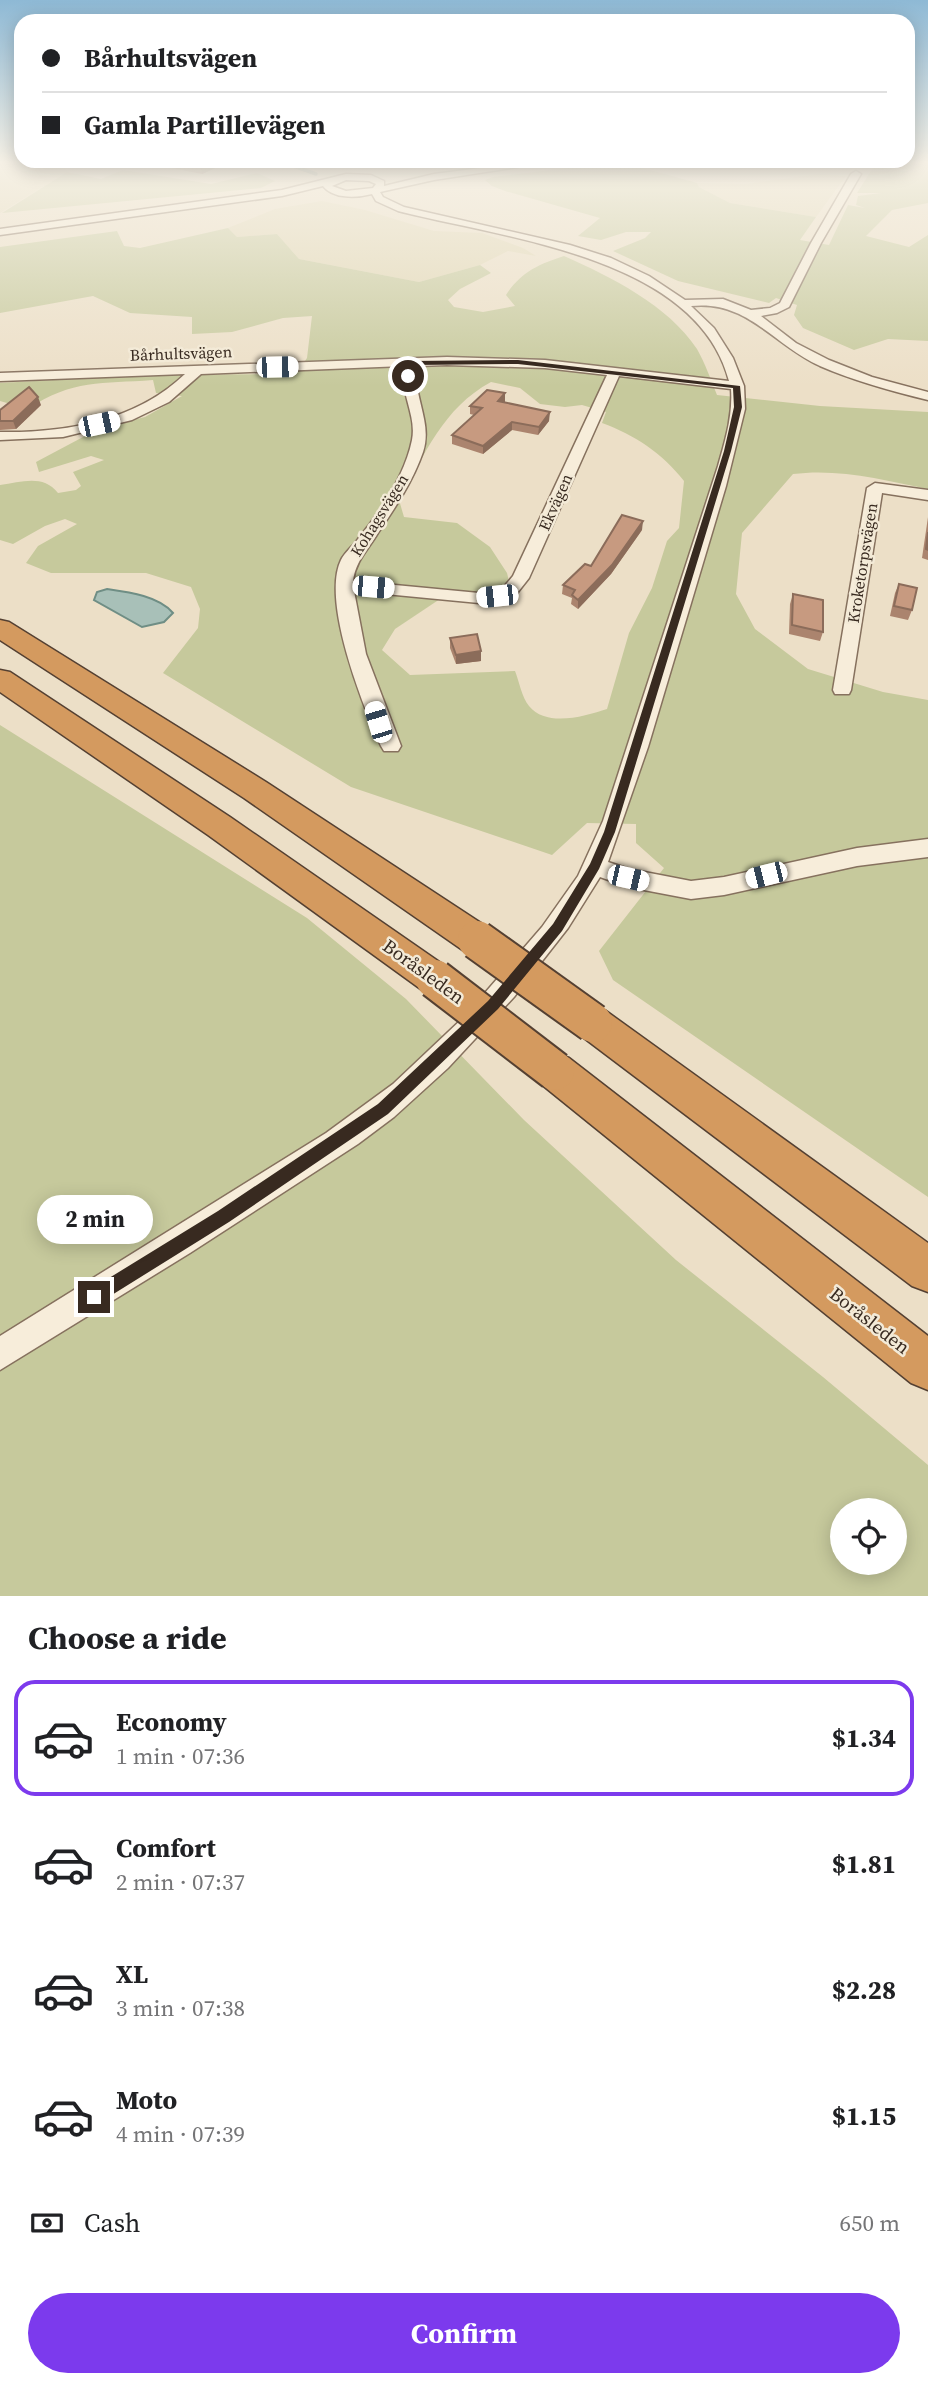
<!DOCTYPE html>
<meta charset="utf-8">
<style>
body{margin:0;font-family:"Source Serif 4",serif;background:#f2f2f2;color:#202124;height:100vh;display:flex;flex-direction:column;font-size:26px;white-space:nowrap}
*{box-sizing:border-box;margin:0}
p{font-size:23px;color:#757577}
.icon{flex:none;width:38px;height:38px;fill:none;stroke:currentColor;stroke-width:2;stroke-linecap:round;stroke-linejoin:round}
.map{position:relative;height:1596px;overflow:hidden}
.details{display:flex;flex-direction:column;background:#fff;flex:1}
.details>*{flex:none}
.top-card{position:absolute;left:14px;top:14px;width:901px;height:154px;border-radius:21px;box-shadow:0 4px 18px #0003;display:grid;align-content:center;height:154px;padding:0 28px;background:#fff}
.controls{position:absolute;left:830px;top:1498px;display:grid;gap:14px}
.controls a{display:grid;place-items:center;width:77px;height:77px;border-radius:50%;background:#fff;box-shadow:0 4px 18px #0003;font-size:35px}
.end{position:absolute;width:32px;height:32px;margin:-16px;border:9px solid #382a20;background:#fff;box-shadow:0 0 0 4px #fff}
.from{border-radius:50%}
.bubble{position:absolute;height:49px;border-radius:24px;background:#fff;box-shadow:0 4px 18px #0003;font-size:23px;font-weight:700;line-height:49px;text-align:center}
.car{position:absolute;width:21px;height:42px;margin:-21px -10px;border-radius:9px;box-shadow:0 0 5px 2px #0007;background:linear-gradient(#fff 24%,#345 0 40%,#fff 0 76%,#345 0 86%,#fff 0)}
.top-card b{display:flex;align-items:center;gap:24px;height:66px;font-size:26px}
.top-card b+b{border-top:2px solid #e0e0e0}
.top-card i{width:18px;height:18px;background:#202124}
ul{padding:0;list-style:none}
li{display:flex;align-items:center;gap:21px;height:116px;margin:0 14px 10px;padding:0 14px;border:4px solid transparent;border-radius:21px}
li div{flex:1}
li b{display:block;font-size:26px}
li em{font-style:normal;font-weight:700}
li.active{border-color:#7c3aed}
li>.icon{width:63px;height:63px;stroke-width:1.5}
h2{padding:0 28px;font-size:32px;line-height:84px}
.pay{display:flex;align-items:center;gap:18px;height:77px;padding:0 28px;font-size:26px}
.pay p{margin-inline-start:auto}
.button{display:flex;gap:14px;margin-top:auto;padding:14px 28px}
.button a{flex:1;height:80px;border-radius:42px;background:#7c3aed;color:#fff;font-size:28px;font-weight:700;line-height:80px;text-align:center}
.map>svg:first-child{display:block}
.farmland{fill:#e1d7b5}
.green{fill:#c6c99c;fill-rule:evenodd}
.water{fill:#a8c0b8;stroke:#6f8e85;stroke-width:2}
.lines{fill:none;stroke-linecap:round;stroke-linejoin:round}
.stream{stroke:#6f8e85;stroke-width:3.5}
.minor-casing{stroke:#86715e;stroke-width:3}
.highway-casing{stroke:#544032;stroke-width:3}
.minor{fill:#f7edda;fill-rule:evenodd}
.highway{fill:#d49a5f;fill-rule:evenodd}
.highway-bridge-casing{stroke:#544032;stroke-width:42;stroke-linecap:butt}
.highway-bridge{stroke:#d49a5f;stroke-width:38}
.wall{fill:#ab846e}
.shaded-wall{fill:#8b6c5a}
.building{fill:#c79a80;stroke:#8b6c5a;stroke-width:2}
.route{fill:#382a20}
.labels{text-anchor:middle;stroke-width:5;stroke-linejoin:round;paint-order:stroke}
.far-street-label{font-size:16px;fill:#382a20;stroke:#f3ead7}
.street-label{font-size:19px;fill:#382a20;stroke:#f3ead7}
</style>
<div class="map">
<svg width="928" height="1596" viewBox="0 0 928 1596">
<rect width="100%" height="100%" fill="#ecdfc7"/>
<g class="farmland">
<path d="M0 163H60L67 172 0 213Z"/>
<path d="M819 174 846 176 816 217 730 203 699 187 697 183 746 184Z"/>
<path d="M322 201 365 210 434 231 482 233 523 248 536 256 508 251 480 265 419 282 299 259 277 234 237 237 228 228 275 209Z"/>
</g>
<g class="green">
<path d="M607 163H625L697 183 699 187 730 203 816 217 800 240 829 245 848 205 865 208 856 205 858 196 881 193H857L876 163H928V203L892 210 866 236 909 247 928 235V341L888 339 854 350 803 328 794 315 797 305 776 298 769 303 678 281 613 251 645 238 651 232H626L601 240 578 236 600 218 505 191 492 186 485 180 493 177Z"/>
<path d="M123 170 211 184 257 173 275 181 261 188 2 213 67 172 101 179Z"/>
<path d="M228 228 237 237 277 234 299 259 419 282 480 265 491 273 460 289 448 300 454 307 483 312 515 306 506 295C521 272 539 264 564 256 611 277 668 305 697 349 705 363 711 380 717 395L820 406 928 412V489C885 480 838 468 793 474L742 533 736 594 755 629 808 669 883 692 928 700V1197L613 980 599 951 664 868 636 843V824L587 823 552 855 351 787 163 673 198 628 200 609 191 587 146 573H51L26 563 38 546 77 524 65 519 45 526 13 544 0 540V485C22 482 43 474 58 493L76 490 81 486 73 472 104 460 91 456 39 472 36 462 100 428 145 417 182 396 156 393 153 380C102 384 72 379 28 409L0 401V383L142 375 296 374 307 358 312 316 283 318 232 332 192 334V317L130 313 93 296 0 313V247L117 231 124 246 140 248ZM491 382 520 388 540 404 565 407 582 405 606 412 602 423C635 435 662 453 684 481L679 528 667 541 652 588 629 633 607 709C585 716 547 728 529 706 522 698 519 681 515 671L410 675 382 650 395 629 449 593 514 602 507 573 490 547 457 523 404 517 399 500C425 454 443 408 491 382Z"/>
<path d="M0 725 307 918 406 999 524 1120 676 1260 823 1377 928 1465V1596H0ZM842 1510H894V1563H842Z"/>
</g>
<path class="water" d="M107 589C128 592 159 596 173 613L164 622 142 627 94 600 97 592Z"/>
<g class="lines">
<path class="stream" d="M285 163 316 174"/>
<defs>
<g id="minor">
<path d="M520 163H543L434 180 380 192 383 197 404 207 570 245 611 258 649 276 685 300 723 299 751 310 770 308 780 303 811 243 851 174 856 171 861 174 821 243 789 307 777 313 761 316 796 343 829 360 872 377 928 392V400C891 391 855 381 820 366 772 344 748 300 691 306L714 328 733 358 744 386 745 409 726 486 648 747 608 862 629 869 691 881 724 877 857 848 928 839V857L857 866 724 895 691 899 628 887 600 877 568 928 514 997 448 1068 394 1117 358 1144 190 1253 0 1370V1336L326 1133 393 1084 464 1017 542 927 578 876 603 821 718 466C725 441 733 416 731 389L619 376 529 578 514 597 479 603 354 591 366 654 401 746 398 751H384L381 746C363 706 321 601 341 560 345 552 353 546 358 539 380 512 405 475 412 440 417 415 399 392 404 366L201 374 169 402 132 420 63 437 0 440V432C66 433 136 421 185 374L0 381V373L447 357 545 360 729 381C697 256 502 238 398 211L376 201 372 194C356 198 333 199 323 186L282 196 0 235V229L282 190 346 174 371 175 384 181V186L434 174ZM346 180 369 181 376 184 373 188 346 191 332 186ZM447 365 545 368 607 375 513 576 502 589 479 593 353 581C356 560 368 550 378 533 395 508 413 481 423 452 433 422 412 396 417 366Z"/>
<path d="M875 483 928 490V500L882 493 851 690 849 694H835L833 690 867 488Z"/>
</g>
<g id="highway">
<path d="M0 620 9 622 266 782 490 929 495 940 490 951 477 955 464 951 244 798 0 640Z"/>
<path d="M0 670 10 672 230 817 448 968 453 979 448 990 435 995 422 990 208 835 0 692Z"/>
<path d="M593 1006 606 1011 928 1243V1292L912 1286 580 1035 574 1023 580 1011Z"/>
<path d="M555 1053 569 1058 928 1336V1390L911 1383 541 1084 535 1071 541 1058Z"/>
</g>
</defs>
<use href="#minor" class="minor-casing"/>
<use href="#highway" class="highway-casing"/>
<use href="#minor" class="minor"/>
<use href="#highway" class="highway"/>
<defs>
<g id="highway-bridge">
<path d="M477 940 593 1023"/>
<path d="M435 979 555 1071"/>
</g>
</defs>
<use href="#highway-bridge" class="highway-bridge-casing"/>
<use href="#highway-bridge" class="highway-bridge"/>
</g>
<g class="wall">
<path d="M157 163H226L202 174 157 165Z"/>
<path d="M505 393 504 402 549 421 538 435 512 430 483 454 452 444V435L474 415 470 414V406Z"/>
<path d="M41 405 16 429 0 430V410Z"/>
<path d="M928 517V560L922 558Z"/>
<path d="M642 530 611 574 578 609 571 604 572 598 562 594 563 585Z"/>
<path d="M899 584 912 610 908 620 890 616 895 593Z"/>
<path d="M793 594 823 632 820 641 789 634 790 604Z"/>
<path d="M450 638 481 651V661L456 664 450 648Z"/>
</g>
<g class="shaded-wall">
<path d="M202 163H226L202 174 200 164Z"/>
<path d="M505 393V402L498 410V401Z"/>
<path d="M38 397 41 405 16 429 13 421Z"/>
<path d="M550 412 549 421 538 435 539 427Z"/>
<path d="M512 422V430L483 454V446Z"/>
<path d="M643 521 642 530 611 574 578 609V600Z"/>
<path d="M481 651V661L456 664V655Z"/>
</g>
<g class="building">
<path d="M29 387 38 397 13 421H0V410Z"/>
<path d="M487 390 505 393 498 401 550 412 539 427 512 422 483 446 452 435 482 408 470 406Z"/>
<path d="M622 515 643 521 612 565 578 600 572 595 575 590 563 585 585 564 591 566Z"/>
<path d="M928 532V550L926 549Z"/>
<path d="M899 584 917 588 912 610 894 606Z"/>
<path d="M793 594 823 600V632L792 625Z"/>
<path d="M477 634 481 651 456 655 450 638Z"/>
</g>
<linearGradient id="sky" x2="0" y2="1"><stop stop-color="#8eb9d5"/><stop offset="0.42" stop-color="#f6f1e6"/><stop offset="1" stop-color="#f6f1e6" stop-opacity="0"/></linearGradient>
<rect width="928" height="386" fill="url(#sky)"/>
<path class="route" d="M518 360 740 386 742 407 731 451 615 832 599 869 562 931 498 1009 388 1114 229 1222 99 1303 94 1305 88 1303 85 1297 88 1291 218 1211 378 1104 488 1001 553 924 590 864 604 832 724 451 734 407 733 388 518 364 414 365 410 378 404 376 408 363 411 361Z"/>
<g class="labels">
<g class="far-street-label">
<text transform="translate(181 353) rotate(-2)" y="6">Bårhultsvägen</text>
<text transform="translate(555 502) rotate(-66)" y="6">Ekvägen</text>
<text transform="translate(379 515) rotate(-58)" y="6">Kohagsvägen</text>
<text transform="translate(862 563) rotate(-81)" y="6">Kroketorpsvägen</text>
</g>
<g class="street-label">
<text transform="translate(424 971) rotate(36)" y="7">Boråsleden</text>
<text transform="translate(870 1320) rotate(38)" y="7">Boråsleden</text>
</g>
</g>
</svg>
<div class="controls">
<a><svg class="icon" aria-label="locate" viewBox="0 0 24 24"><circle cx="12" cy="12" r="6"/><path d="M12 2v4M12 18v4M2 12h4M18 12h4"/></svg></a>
</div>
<i class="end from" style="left:408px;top:376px"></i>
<i class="end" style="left:94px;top:1297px"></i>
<div class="bubble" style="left:37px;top:1195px;width:116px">2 min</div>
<i class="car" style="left:277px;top:367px;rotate:89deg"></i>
<i class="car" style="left:99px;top:424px;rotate:78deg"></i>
<i class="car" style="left:373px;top:587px;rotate:95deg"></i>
<i class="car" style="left:497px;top:596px;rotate:264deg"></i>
<i class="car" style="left:378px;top:722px;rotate:343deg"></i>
<i class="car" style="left:766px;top:875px;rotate:256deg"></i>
<i class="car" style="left:628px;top:878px;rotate:103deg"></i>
<div class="top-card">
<b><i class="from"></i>Bårhultsvägen</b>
<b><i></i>Gamla Partillevägen</b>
</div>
</div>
<section class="details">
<h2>Choose a ride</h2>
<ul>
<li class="active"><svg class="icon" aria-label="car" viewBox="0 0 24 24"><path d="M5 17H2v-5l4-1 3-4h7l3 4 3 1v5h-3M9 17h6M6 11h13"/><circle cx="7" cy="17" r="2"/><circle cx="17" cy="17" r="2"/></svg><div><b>Economy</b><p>1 min · 07:36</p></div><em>$1.34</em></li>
<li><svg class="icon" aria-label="car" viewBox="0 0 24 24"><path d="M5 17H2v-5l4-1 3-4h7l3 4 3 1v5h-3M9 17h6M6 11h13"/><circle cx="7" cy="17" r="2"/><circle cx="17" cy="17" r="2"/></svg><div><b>Comfort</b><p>2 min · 07:37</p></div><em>$1.81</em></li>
<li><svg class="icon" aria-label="car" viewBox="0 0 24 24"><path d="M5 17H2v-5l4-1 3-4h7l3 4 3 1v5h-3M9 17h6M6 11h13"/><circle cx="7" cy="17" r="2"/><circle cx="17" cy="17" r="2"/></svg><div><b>XL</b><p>3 min · 07:38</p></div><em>$2.28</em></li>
<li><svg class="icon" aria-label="car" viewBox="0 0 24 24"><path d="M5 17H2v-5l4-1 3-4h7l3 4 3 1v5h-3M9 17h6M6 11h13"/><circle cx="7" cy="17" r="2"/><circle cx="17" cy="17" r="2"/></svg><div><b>Moto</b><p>4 min · 07:39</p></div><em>$1.15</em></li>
</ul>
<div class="pay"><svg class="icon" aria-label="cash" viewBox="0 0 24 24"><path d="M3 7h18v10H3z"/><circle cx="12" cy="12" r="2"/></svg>Cash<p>650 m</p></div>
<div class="button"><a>Confirm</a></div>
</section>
